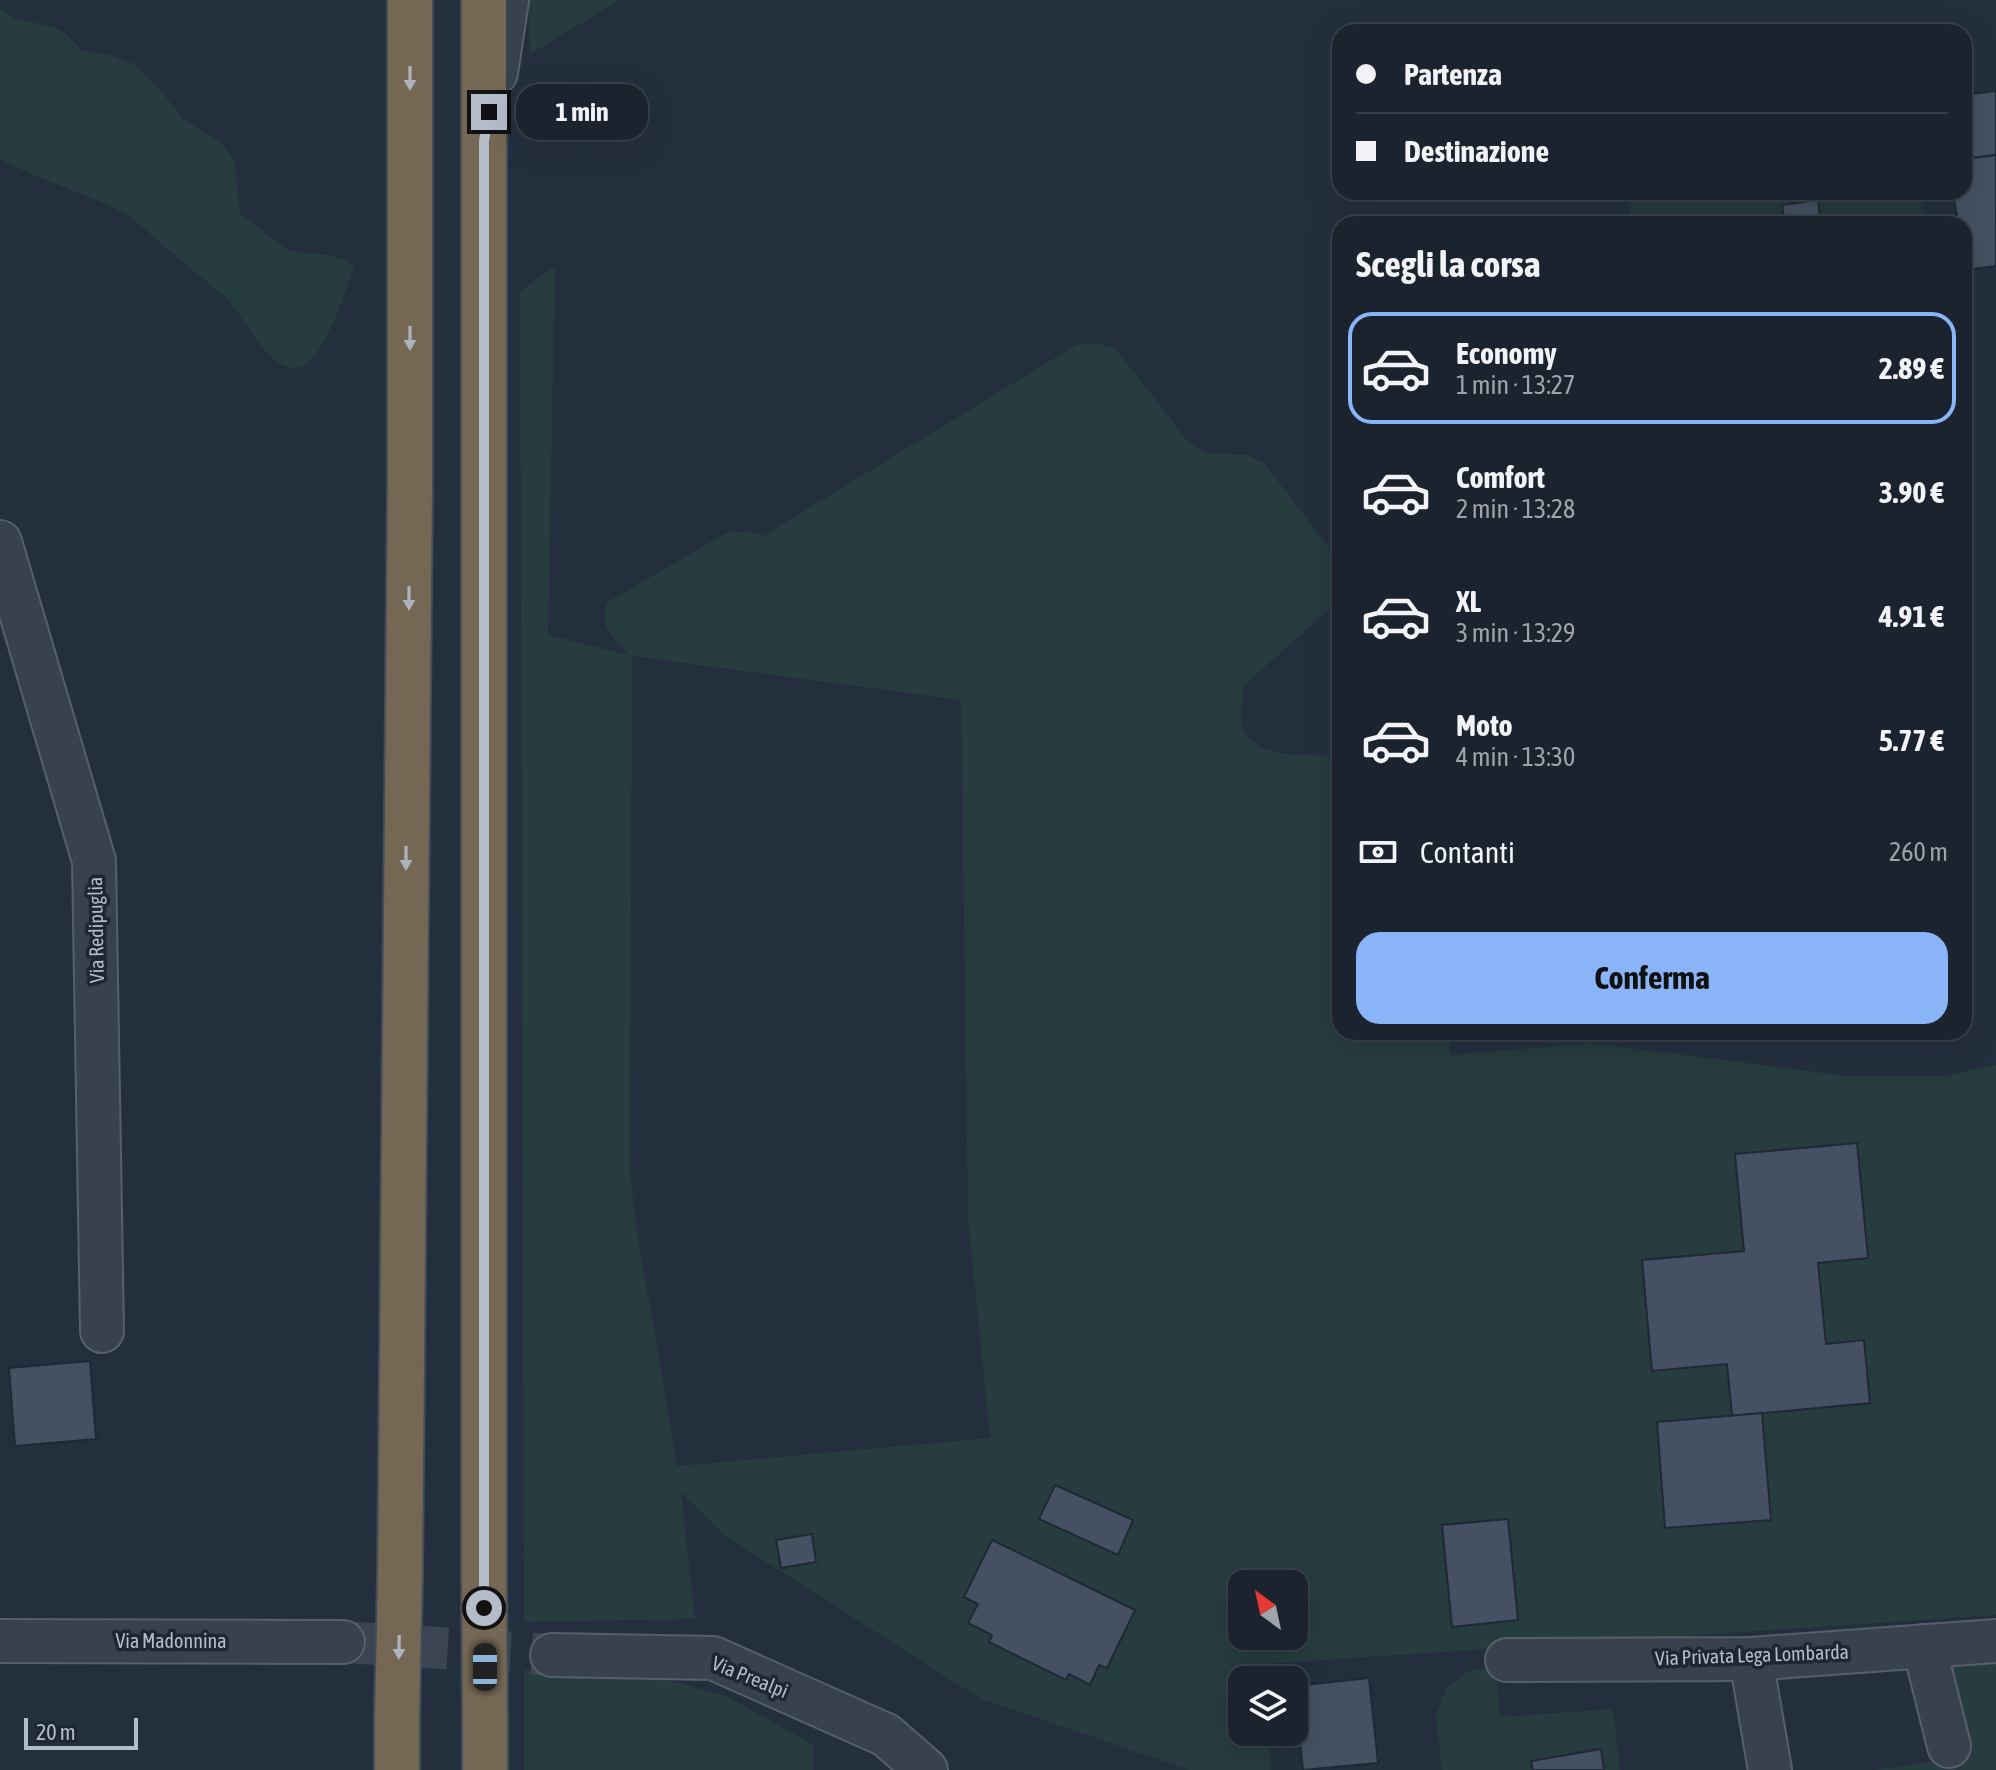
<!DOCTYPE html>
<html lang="it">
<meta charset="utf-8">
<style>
body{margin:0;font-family:"Asap Condensed",sans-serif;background:#242b36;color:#f1f3f6;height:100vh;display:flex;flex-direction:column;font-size:30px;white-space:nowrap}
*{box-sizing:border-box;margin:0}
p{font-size:26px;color:#a0a4aa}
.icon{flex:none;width:44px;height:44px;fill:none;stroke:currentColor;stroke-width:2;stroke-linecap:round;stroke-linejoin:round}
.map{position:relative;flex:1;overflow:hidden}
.side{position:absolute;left:1332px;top:216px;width:640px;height:824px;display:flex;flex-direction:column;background:#1b232e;border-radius:24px;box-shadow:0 8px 32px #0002,0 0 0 2px #39404a}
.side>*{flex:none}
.banner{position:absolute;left:1332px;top:24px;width:640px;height:176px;border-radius:24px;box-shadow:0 8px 32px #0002,0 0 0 2px #39404a;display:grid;align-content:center;height:176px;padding:0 24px;background:#1b232e}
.needle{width:52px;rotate:327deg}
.fabs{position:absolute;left:1228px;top:1570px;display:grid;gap:16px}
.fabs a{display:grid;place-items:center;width:80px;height:80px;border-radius:16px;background:#1b232e;box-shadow:0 8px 32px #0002,0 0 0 2px #39404a;font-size:40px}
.scale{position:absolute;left:24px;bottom:20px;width:114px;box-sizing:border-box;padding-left:8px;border:4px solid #b4bcc9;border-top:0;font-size:22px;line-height:28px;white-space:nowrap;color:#b4bcc9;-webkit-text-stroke:6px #1d2633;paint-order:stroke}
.end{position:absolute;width:36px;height:36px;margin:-18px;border:10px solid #b4bcc9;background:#111;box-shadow:0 0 0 4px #111}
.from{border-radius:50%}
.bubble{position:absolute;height:56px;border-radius:24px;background:#1b232e;box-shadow:0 8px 32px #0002,0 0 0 2px #39404a;font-size:26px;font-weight:700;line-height:56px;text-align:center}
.car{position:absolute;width:24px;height:48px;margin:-24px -12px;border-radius:10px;box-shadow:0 0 6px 2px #0007;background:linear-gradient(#222 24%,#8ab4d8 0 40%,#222 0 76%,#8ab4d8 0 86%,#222 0)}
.banner b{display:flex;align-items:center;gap:28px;height:76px;font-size:30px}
.banner b+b{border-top:2px solid #39404a}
.banner i{width:20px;height:20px;background:#f1f3f6}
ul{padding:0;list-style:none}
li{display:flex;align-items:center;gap:24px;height:112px;margin:0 16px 12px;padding:0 8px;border:4px solid transparent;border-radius:24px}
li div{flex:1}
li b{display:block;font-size:30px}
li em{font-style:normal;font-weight:700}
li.selected{border-color:#8ab4f8}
li>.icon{width:72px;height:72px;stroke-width:1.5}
h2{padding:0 24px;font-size:36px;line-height:96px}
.pay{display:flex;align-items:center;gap:20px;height:88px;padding:0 24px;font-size:30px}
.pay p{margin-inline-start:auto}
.button{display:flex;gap:16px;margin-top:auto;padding:16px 24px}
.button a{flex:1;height:92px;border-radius:24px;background:#8ab4f8;color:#111;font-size:32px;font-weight:700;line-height:92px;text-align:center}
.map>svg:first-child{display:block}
.green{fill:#263c3f;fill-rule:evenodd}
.building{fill:#455162;stroke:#1f2835;stroke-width:2}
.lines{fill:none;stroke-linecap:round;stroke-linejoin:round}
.minor-tunnel{stroke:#3a4453;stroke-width:42;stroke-dasharray:42 21;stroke-linecap:butt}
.minor-casing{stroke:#565f6c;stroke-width:46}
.highway-casing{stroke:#434c59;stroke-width:48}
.minor{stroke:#38414e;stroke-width:42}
.highway{stroke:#746855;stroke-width:44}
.highway-bridge-casing{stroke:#434c59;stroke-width:48;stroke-linecap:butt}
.highway-bridge{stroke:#746855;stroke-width:44}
.oneway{fill:#aeb4bd}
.route{stroke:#b4bcc9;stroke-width:10}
.labels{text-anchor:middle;stroke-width:7;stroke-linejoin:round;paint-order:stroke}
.street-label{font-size:20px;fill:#b4bcc9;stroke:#1d2633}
</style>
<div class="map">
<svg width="1996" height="1770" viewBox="0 0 1996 1770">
<rect width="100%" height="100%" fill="#242f3e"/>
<g class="green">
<path d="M528 0H620L530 54Z"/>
<path d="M0 9 14 18 53 27 65 33 82 50 110 55 134 64 162 92 183 119 222 143 235 164 240 215C261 223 271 245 293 251 314 256 339 251 354 267 346 290 324 360 300 367 269 376 243 311 223 295 202 278 182 261 161 244 148 232 135 218 118 210 80 191 38 179 0 159Z"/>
<path d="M1625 192H1921L1926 224H1633Z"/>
<path d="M555 266 548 635 629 655C613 636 600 631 606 603L726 533 749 531 763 536 1076 345 1096 343 1116 349 1190 444 1209 453 1246 455 1264 463 1340 562V600L1244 685C1243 697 1239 717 1243 728 1257 762 1311 754 1340 755V1032H1448L1451 1055 1591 1043 1848 1076H1945L1996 1065V1615L1264 1664V1680H1242V1732H1268L1271 1770H1190L981 1699 727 1537 681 1492 695 1619 524 1622 520 291ZM632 656 961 700 968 1218 990 1438 677 1466 636 1225 630 1172ZM1242 1584H1294V1636H1242Z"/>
<path d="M1996 1663V1770H1876L1964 1756 1944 1668Z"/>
<path d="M1496 1667 1500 1717 1613 1709 1620 1770H1442L1436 1715 1446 1689 1468 1671Z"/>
<path d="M524 1670 649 1675 726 1696 814 1745 813 1770H524Z"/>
</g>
<g class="building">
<path d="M1996 91V155L1964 159V95Z"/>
<path d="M1996 155V266L1964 270V224H1958L1953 192H1964V159Z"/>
<path d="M1818 200 1821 224H1785L1782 205Z"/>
<path d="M1965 277 1973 322 1964 323V277Z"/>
<path d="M1964 414 1972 467 1964 468Z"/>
<path d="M1857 1143 1868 1258 1818 1263 1826 1344 1864 1340 1870 1403 1732 1416 1727 1364 1652 1371 1642 1260 1744 1251 1735 1154Z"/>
<path d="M90 1361 96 1439 15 1446 9 1368Z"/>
<path d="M1762 1413 1771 1520 1665 1528 1657 1422Z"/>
<path d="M1055 1485 1133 1520 1118 1555 1039 1519Z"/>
<path d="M1508 1519 1518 1620 1452 1627 1442 1525Z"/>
<path d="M812 1534 816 1562 781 1568 776 1540Z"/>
<path d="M992 1540 1135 1610 1107 1668 1099 1665 1090 1685 1069 1674 1066 1680 989 1642 992 1635 968 1623 978 1604 964 1597Z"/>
<path d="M1369 1678 1378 1763 1303 1770 1294 1686Z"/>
<path d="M1601 1749 1604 1770H1533L1531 1761Z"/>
</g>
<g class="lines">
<path class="minor-tunnel" d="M343 1642 552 1655"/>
<defs>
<g id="minor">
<path d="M496 73 507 0"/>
<path d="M0 542 94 861 102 1331"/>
<path d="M0 1641 343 1642"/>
<path d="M1924 1646 1949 1746"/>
<path d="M552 1655 713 1658 886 1735 926 1770"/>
<path d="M1751 1659 1770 1770"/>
<path d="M1507 1660 1751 1659 1996 1641"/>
</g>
<g id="highway">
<path d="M400 1577 410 481V0"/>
<path d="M484 1579V0"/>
<path d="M397 1770V1717"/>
<path d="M485 1770V1726"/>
</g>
</defs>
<use href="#minor" class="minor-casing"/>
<use href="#highway" class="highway-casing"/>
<use href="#minor" class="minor"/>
<use href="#highway" class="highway"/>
<defs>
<g id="highway-bridge">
<path d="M484 1579 485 1726"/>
<path d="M397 1717 400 1577"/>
</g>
</defs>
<use href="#highway-bridge" class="highway-bridge-casing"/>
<use href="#highway-bridge" class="highway-bridge"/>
</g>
<defs><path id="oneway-solid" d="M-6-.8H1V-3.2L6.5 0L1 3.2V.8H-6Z" transform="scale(2)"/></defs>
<g class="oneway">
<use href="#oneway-solid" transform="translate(410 78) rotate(90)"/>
<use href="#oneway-solid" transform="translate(410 338) rotate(90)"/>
<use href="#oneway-solid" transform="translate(409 598) rotate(90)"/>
<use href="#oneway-solid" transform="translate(406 858) rotate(90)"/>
<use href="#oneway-solid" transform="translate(399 1647) rotate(91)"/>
</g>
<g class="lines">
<path class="route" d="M484 1608V141L489 112"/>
</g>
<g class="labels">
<g class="street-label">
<text transform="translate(96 930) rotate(-91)" y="7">Via Redipuglia</text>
<text x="171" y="1648">Via Madonnina</text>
<text transform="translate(1752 1655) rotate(-2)" y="7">Via Privata Lega Lombarda</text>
<text transform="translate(750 1677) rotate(22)" y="7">Via Prealpi</text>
</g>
</g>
</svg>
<div class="fabs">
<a><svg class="needle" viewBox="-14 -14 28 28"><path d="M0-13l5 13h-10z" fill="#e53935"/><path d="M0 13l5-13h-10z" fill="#a0a4aa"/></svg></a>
<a><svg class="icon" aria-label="layers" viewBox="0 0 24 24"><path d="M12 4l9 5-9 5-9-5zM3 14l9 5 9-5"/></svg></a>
</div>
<div class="scale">20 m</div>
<i class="end from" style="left:484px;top:1608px"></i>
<i class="end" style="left:489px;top:112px"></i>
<div class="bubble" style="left:516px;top:84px;width:132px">1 min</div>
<i class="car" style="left:485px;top:1667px;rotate:0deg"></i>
<div class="banner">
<b><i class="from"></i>Partenza</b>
<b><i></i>Destinazione</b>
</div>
<section class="side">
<h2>Scegli la corsa</h2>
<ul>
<li class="selected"><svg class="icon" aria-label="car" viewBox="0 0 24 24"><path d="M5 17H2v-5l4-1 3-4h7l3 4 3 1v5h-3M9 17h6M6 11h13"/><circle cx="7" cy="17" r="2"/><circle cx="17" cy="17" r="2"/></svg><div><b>Economy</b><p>1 min · 13:27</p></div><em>2.89 €</em></li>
<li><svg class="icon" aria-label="car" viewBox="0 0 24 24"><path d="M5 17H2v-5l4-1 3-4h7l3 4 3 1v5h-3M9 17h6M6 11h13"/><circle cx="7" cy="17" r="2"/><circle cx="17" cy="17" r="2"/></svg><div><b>Comfort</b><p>2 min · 13:28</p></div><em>3.90 €</em></li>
<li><svg class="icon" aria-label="car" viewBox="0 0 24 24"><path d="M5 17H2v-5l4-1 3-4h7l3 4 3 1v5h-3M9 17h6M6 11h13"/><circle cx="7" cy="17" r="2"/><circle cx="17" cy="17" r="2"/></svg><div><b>XL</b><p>3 min · 13:29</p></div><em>4.91 €</em></li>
<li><svg class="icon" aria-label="car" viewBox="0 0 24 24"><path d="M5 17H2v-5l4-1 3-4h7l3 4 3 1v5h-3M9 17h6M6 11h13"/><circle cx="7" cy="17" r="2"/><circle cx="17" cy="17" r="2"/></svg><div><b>Moto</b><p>4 min · 13:30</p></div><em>5.77 €</em></li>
</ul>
<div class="pay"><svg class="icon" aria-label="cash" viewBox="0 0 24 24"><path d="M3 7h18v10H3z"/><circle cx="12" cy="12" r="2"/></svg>Contanti<p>260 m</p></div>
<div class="button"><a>Conferma</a></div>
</section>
</div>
